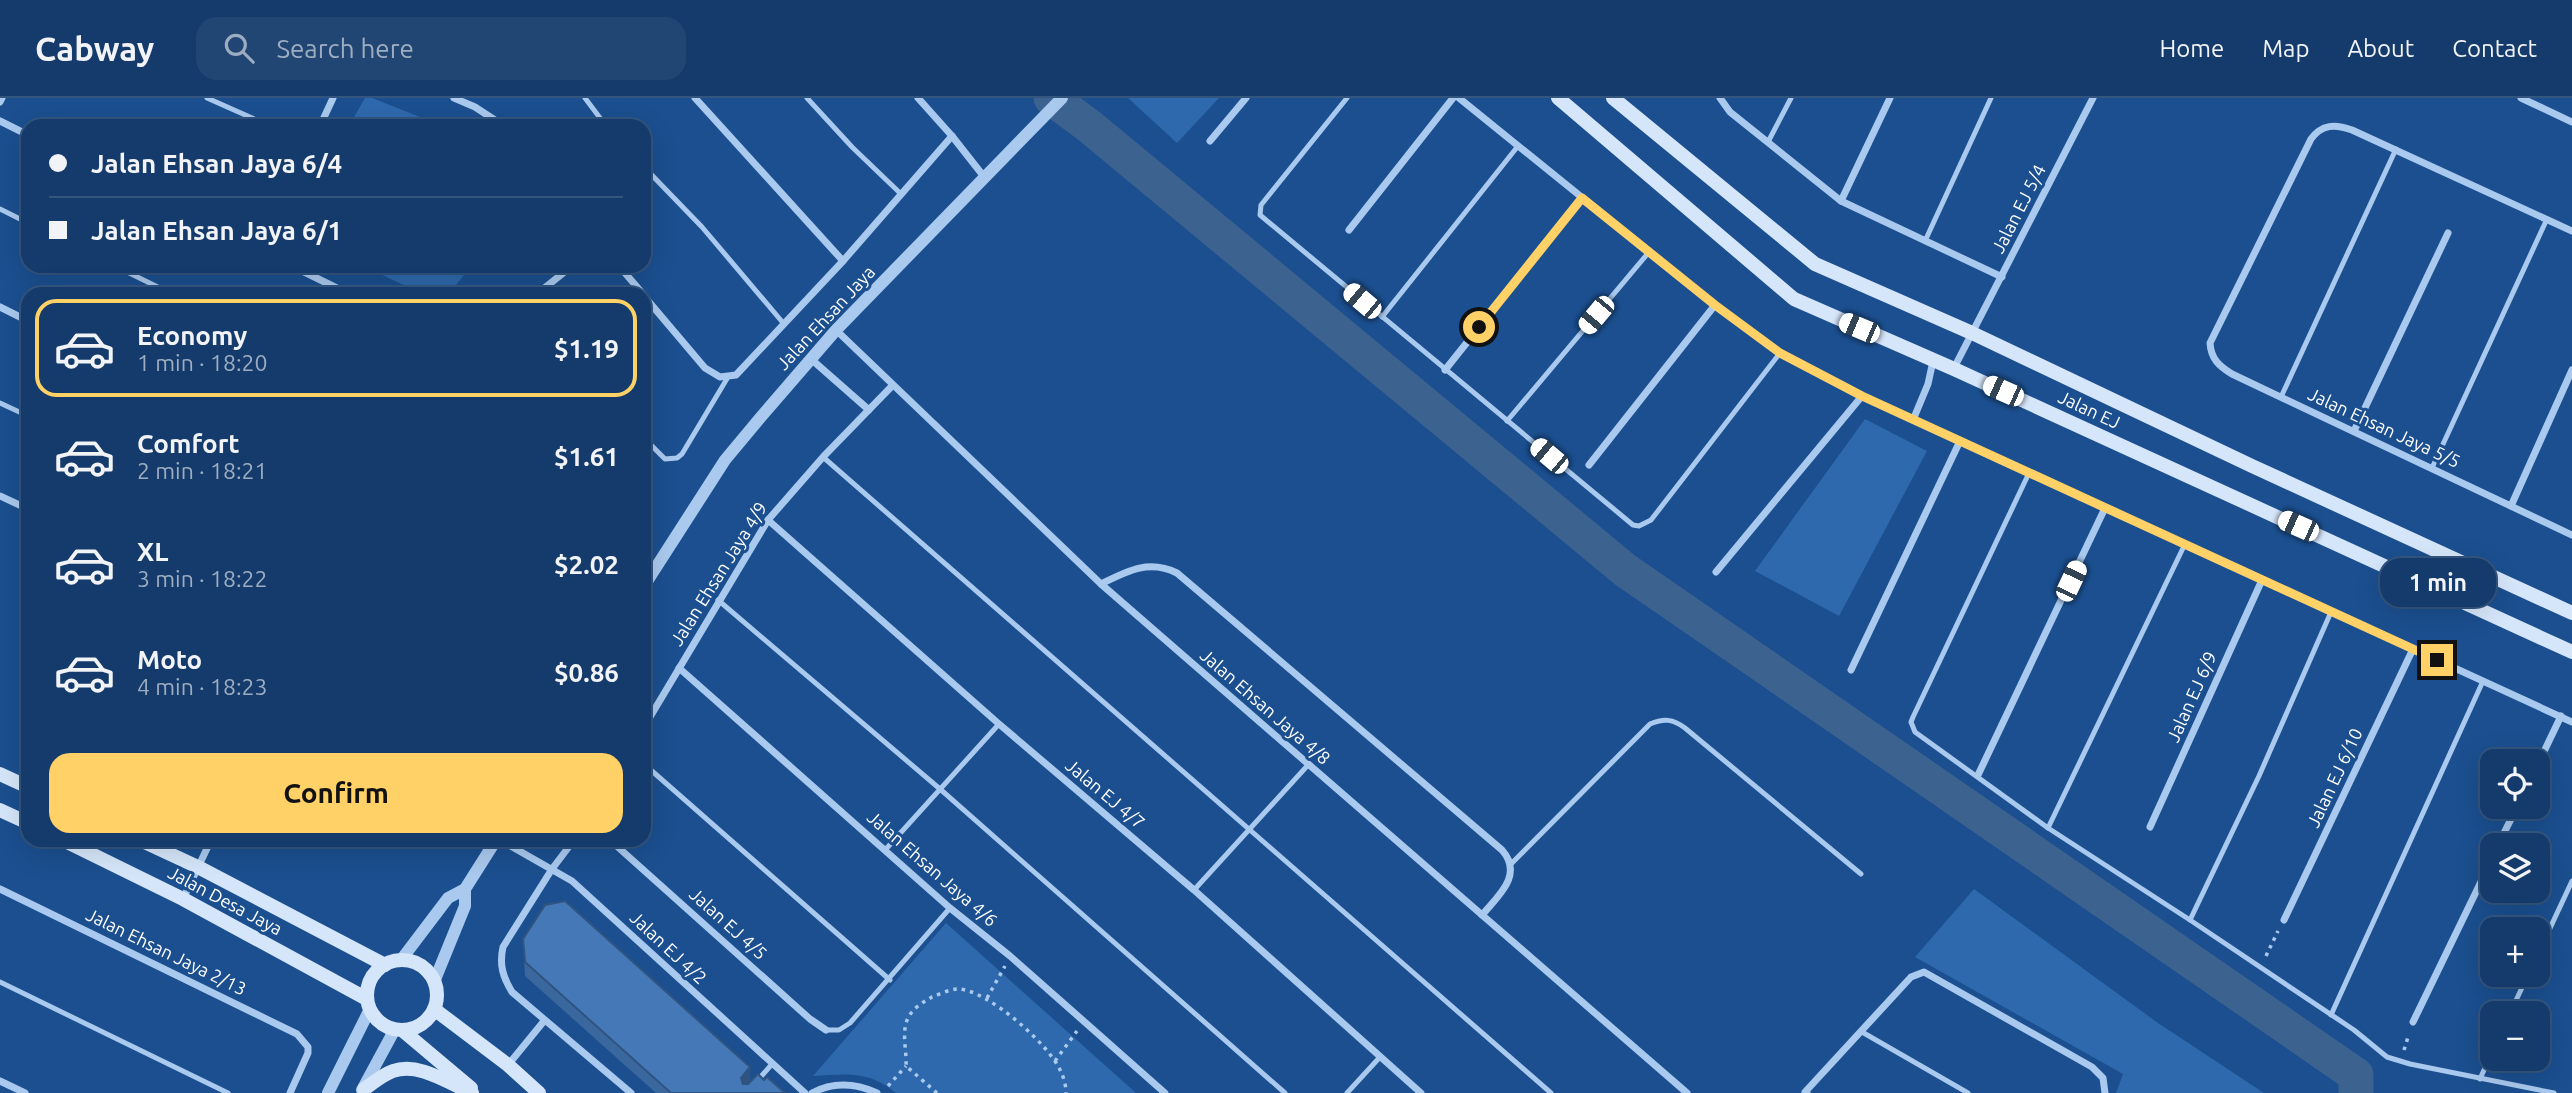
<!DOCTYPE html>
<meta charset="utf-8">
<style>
body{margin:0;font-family:Ubuntu,sans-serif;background:#214673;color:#f1f3f6;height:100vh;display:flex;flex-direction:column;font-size:26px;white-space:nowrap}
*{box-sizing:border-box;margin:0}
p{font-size:23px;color:#9dadc1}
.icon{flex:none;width:38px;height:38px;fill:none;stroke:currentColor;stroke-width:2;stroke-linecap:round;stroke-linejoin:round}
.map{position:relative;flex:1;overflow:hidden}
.panel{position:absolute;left:21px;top:189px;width:630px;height:560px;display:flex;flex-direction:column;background:#143b6b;border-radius:21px;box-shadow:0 7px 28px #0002,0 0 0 2px #33557e}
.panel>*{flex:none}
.guide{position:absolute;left:21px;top:21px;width:630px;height:154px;border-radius:21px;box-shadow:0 7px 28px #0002,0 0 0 2px #33557e;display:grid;align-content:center;height:154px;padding:0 28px;background:#143b6b}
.controls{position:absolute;left:2480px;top:651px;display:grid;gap:14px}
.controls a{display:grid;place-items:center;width:70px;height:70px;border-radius:14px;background:#143b6b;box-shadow:0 7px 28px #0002,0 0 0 2px #33557e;font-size:35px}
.end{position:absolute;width:32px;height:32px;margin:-16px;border:9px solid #ffd166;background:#111;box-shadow:0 0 0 4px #111}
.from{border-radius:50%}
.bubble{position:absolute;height:49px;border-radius:21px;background:#143b6b;box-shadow:0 7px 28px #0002,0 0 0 2px #33557e;font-size:23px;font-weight:700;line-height:49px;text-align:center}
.car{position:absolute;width:21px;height:42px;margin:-21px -10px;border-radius:9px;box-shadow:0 0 5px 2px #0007;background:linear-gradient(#fff 24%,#345 0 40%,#fff 0 76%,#345 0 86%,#fff 0)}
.guide b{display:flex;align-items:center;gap:24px;height:66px;font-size:26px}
.guide b+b{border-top:2px solid #33557e}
.guide i{width:18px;height:18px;background:#f1f3f6}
ul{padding:12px 0 0;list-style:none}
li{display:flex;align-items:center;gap:21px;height:98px;margin:0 14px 10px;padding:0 14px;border:4px solid transparent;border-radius:21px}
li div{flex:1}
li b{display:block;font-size:26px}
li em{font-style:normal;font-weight:700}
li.selected{border-color:#ffd166}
li>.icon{width:63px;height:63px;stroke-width:1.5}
.cta{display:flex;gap:14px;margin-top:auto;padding:14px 28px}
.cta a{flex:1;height:80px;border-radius:21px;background:#ffd166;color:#111;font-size:28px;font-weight:700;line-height:80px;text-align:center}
header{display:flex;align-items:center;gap:42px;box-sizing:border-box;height:98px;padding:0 35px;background:#143b6b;border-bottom:2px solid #33557e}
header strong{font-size:33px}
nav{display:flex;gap:38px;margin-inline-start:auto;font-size:24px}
.search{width:490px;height:63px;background:#214673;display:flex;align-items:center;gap:18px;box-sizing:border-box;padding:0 24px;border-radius:21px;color:#9dadc1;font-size:26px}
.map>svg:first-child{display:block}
.green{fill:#2e69ad}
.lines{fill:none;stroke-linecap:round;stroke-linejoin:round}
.river{stroke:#3c6290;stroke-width:35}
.path{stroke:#a9c9ee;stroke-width:3.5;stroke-dasharray:3.5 5;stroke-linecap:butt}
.service{stroke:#a9c9ee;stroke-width:5}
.minor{stroke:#a9c9ee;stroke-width:7}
.tertiary{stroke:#a9c9ee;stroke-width:12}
.secondary{stroke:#d6e6fa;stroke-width:14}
.wall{fill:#3a679d}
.shaded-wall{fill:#305480}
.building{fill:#4478b7;stroke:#305480;stroke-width:2}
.route{stroke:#ffd166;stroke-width:9}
.labels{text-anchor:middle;stroke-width:6;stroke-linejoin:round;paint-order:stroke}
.street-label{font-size:18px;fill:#fff;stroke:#1b4f8f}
</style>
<header>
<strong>Cabway</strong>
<div class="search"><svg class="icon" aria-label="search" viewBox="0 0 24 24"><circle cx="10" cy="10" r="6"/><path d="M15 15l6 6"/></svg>Search here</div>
<nav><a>Home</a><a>Map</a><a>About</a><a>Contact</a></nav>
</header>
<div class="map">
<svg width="2572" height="995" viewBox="0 0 2572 995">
<rect width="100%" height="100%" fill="#1b4f8f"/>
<g class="green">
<path d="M365 0H372L443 28H349Z"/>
<path d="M1128 0H1219L1177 45Z"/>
<path d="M363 168H471L449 196H423Z"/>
<path d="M1865 321 1927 353 1839 518 1755 473Z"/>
<path d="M1974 791 2158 925 2264 995H2116L2123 976 1915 859Z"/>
<path d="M946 825 1136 995H896C869 972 845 976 813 978Z"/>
</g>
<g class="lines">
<path class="river" d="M1051 0 1089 28 1625 472 2356 977V995"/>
<g class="path">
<path d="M2266 858 2278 833"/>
<path d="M987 900 1005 868"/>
<path d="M2404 952 2409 936"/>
<path d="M1055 963 1077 933"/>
<path d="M888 988 906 968"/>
<path d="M937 995 906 968C907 953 901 934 908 920 913 910 923 904 932 899 940 896 950 891 958 891 988 892 1050 947 1061 974 1064 980 1066 988 1066 995"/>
</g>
<g class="service">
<path d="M207 0 270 28"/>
<path d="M585 0 606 28"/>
<path d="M807 0 852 49 901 96"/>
<path d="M1347 0 1261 107 1260 117 1633 427 1639 428 1651 422 1780 255"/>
<path d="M1768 44 1791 0"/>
<path d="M644 69 702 129 784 226"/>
<path d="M0 111 28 125"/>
<path d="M1925 143 1991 0"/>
<path d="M115 168 172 196"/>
<path d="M1382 219 1518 48"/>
<path d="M2281 299 2396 51"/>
<path d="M0 305 28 318"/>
<path d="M1507 323 1649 154"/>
<path d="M644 340 665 361 677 360 682 356 728 279"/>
<path d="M823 359 1551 995"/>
<path d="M2432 370 2547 121"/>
<path d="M2029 375 1913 619 1911 624 1915 634 2048 730 2190 822 2354 932 2387 959 2410 966 2554 995"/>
<path d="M718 502 940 691 1285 995"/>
<path d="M644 666 890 882"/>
<path d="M2048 730 2185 446"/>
<path d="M886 751 999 626"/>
<path d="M1511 766 1650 626C1664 620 1673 621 1685 630L1861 776"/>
<path d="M1194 792 1308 667"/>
<path d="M2190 822 2259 678 2331 514"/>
<path d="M2538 856 2572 783"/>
<path d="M0 884 228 995"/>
<path d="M2510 915 2528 877"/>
<path d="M2331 917 2483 583"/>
<path d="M826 932H839L850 925 950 810"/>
<path d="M1862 934 1968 995"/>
<path d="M2480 981 2492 954"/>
<path d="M758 982 772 966"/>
<path d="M1347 995 1380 959"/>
</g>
<g class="minor">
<path d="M454 0 475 9 504 28"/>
<path d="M695 0 843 163"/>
<path d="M918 0 952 38 985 80"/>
<path d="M1459 0 1715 207 1780 255 1862 298 2572 624"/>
<path d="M1720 0 1730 14 1841 103 2002 179"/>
<path d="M2521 0 2572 24"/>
<path d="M0 4 2 0"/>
<path d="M0 23 28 37"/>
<path d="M320 28 333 0"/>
<path d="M1210 43 1246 0"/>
<path d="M1841 103 1890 0"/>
<path d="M1349 132 1453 0"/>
<path d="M2572 133 2352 32C2335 26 2322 26 2311 41L2210 245C2211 261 2219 268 2232 276L2572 437"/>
<path d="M292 168 349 196"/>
<path d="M619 168 643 196"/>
<path d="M537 196 572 168"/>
<path d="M644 198 705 270 720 279 736 277 843 163 952 38"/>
<path d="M0 209 28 223"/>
<path d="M836 232 1101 486 1687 995"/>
<path d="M811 261 869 312"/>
<path d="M1954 270 2093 0"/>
<path d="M1445 272 1582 100"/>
<path d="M1913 322 1928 286 1933 263"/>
<path d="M2354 333 2448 135"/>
<path d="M1589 367 1715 207"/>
<path d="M0 398 28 411"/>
<path d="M2511 408 2572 272"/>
<path d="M768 422 999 626 1194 792 1421 995"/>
<path d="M1716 474 1862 298"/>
<path d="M1101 486C1127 473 1149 461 1177 475L1502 752C1524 777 1498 798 1482 817"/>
<path d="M679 570 950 810 1010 858 1165 995"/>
<path d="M1851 572 1960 343"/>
<path d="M644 629 768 422 823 359 892 288"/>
<path d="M2538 666 2561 618"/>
<path d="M1978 677 2105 410"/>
<path d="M2150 729 2262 482"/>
<path d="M500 742 572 783 805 995"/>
<path d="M574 742 552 771 503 849C499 867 503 879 512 894L631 995"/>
<path d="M610 742 810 921 826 932"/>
<path d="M2498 747 2517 709"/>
<path d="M0 791 297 936 308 949V955L290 995"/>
<path d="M183 801 211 742"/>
<path d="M2284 822 2413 551"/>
<path d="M2413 924 2492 761"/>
<path d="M508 967 544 923"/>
<path d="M0 983 25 995"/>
<path d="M812 995C833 984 855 985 877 995"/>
<path d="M1807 995 1805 994 1911 879 1924 874 2092 969 2103 980 2105 995"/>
</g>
<g class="tertiary">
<path d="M644 488 725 362 760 320 836 232 1062 0"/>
<path d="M401 862 448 800 465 791 496 742"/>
<path d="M434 884 465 808V791"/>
<path d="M362 992 395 931"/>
<path d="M328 995 370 911"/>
</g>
<g class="secondary">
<path d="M1558 0 1794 201 1954 271 2572 554"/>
<path d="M1613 0 1815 166 1972 235 2252 368 2572 515"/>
<path d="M0 676 28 689"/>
<path d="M0 712 28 725"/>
<path d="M63 742 183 801 367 901"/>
<path d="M140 742 198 769 385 867"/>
<circle cx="402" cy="897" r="35"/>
<path d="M434 911 508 967 539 995"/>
<path d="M402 932 471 990"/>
<path d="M364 991C373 985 382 977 393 973 419 964 448 985 472 995"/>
</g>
</g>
<path class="wall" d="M523 841 750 983 747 986 764 982 785 995H656L525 878Z"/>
<path class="shaded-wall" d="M750 969V983L741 993V980Z"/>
<path class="building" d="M565 803 750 969 741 980 743 986H748L758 976 764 982 767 979 785 995H671L525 864 523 841 545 807Z"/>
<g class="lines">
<path class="route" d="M1479 229 1582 100 1715 207 1780 255 1862 298 2437 562"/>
</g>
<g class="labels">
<g class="street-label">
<text transform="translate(2019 111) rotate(-63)" y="6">Jalan EJ 5/4</text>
<text transform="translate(826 220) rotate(-47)" y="6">Jalan Ehsan Jaya</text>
<text transform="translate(2089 312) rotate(25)" y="6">Jalan EJ</text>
<text transform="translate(2384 330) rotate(25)" y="6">Jalan Ehsan Jaya 5/5</text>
<text transform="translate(719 476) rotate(-58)" y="6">Jalan Ehsan Jaya 4/9</text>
<text transform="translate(2192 599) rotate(-66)" y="6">Jalan EJ 6/9</text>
<text transform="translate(1265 609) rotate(41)" y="6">Jalan Ehsan Jaya 4/8</text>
<text transform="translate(2335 680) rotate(-65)" y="6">Jalan EJ 6/10</text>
<text transform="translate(1105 696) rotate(40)" y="6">Jalan EJ 4/7</text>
<text transform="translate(932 771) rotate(41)" y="6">Jalan Ehsan Jaya 4/6</text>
<text transform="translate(225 803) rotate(28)" y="6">Jalan Desa Jaya</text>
<text transform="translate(728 826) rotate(42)" y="6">Jalan EJ 4/5</text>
<text transform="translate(668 850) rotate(43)" y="6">Jalan EJ 4/2</text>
<text transform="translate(166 854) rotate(26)" y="6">Jalan Ehsan Jaya 2/13</text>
</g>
</g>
</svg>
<div class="controls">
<a><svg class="icon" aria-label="locate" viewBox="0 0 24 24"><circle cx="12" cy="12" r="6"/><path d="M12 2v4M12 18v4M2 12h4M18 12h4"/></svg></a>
<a><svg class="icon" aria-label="layers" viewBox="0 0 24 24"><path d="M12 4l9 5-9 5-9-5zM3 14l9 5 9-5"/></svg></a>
<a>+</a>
<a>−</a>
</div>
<i class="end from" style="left:1479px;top:229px"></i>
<i class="end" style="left:2437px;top:562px"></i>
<div class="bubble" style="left:2380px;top:460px;width:116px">1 min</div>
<i class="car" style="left:1362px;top:203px;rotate:310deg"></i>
<i class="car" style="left:1596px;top:217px;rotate:220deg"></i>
<i class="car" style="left:1859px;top:230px;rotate:293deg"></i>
<i class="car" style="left:2003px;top:293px;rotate:294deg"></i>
<i class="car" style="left:1549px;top:358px;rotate:310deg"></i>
<i class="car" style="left:2298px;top:428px;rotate:294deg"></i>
<i class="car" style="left:2071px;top:483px;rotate:25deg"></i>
<div class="guide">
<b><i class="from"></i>Jalan Ehsan Jaya 6/4</b>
<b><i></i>Jalan Ehsan Jaya 6/1</b>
</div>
<section class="panel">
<ul>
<li class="selected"><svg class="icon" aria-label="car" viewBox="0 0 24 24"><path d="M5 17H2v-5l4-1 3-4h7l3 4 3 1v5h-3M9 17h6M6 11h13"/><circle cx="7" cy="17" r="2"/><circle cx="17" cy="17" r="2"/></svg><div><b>Economy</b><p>1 min · 18:20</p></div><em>$1.19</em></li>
<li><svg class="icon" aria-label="car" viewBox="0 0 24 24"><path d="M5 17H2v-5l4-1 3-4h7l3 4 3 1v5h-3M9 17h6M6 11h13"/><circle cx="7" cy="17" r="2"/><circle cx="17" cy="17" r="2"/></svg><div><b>Comfort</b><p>2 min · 18:21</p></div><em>$1.61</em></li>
<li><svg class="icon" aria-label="car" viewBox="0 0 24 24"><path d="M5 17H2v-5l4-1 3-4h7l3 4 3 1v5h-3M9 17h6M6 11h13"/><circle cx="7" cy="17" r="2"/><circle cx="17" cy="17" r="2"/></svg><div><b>XL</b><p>3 min · 18:22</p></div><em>$2.02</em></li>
<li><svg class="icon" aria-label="car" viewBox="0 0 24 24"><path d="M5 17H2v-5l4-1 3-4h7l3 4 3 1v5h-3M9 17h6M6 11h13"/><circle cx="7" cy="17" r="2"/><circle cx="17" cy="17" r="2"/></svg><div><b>Moto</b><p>4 min · 18:23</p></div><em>$0.86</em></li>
</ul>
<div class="cta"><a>Confirm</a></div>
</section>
</div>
